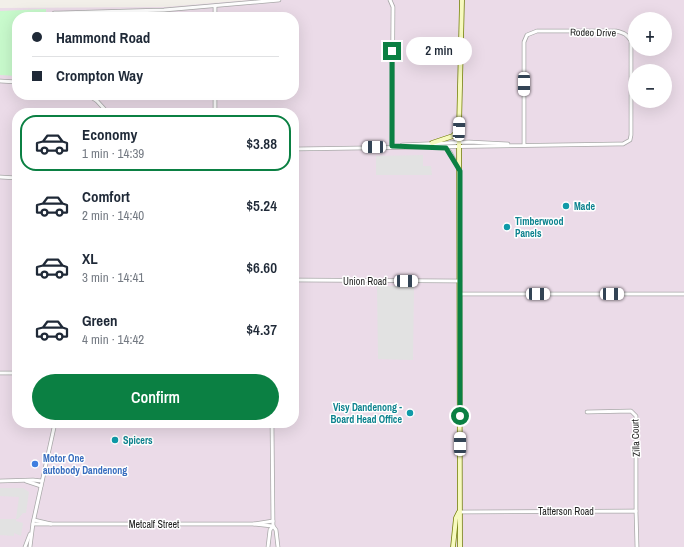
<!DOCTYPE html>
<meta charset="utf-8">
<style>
body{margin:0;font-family:"Archivo Narrow",sans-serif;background:#f2f2f3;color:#1f2937;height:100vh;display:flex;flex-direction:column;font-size:15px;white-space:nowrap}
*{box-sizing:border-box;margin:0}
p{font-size:13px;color:#747a83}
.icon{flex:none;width:22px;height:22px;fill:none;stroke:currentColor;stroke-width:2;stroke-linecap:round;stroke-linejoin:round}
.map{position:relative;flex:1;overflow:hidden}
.side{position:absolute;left:12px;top:108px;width:287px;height:320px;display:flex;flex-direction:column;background:#fff;border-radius:16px;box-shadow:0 4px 16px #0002}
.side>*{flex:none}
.top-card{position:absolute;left:12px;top:12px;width:287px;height:88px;border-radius:16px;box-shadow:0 4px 16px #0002;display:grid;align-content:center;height:88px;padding:0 20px;background:#fff}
.buttons{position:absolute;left:628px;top:12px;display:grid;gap:8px}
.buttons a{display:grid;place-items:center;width:44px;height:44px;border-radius:50%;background:#fff;box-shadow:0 4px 16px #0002;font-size:20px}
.end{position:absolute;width:18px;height:18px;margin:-9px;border:5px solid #0b8043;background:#fff;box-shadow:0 0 0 2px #fff}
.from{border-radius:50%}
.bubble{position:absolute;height:28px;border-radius:14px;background:#fff;box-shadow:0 4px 16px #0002;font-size:13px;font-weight:600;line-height:28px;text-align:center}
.car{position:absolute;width:12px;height:24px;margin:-12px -6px;border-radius:5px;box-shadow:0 0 3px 1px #0007;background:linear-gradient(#fff 24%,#345 0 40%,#fff 0 76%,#345 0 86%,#fff 0)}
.top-card b{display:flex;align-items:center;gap:14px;height:38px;font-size:15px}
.top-card b+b{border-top:1px solid #e0e1e3}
.top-card i{width:10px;height:10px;background:#1f2937}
ul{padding:7px 0 0;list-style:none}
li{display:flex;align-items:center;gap:12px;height:56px;margin:0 8px 6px;padding:0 12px;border:2px solid transparent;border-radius:16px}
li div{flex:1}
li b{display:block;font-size:15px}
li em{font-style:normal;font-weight:600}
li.active{border-color:#0b8043}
li>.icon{width:36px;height:36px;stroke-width:1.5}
.primary-button{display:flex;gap:8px;margin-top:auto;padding:8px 20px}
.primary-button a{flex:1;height:46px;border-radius:24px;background:#0b8043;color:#fff;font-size:16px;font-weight:600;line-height:46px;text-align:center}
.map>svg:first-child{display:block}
.industrial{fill:#ebdbe8;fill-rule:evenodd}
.park{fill:#c8facc}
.parking{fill:#e2e2e2}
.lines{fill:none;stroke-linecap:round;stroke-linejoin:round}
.street-casing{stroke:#a9a9a9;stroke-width:4.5}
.secondary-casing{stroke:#707d05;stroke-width:5.5}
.street{stroke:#fff;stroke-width:3}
.secondary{stroke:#f7fabf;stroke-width:4}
.route{stroke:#0b8043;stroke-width:5}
.culture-dot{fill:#0f9aa8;stroke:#fff;stroke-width:1.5}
.shop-dot{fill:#3f7fe0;stroke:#fff;stroke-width:1.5}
.labels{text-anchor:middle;stroke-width:3;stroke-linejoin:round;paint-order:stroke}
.street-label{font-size:10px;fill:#222;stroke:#fff}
.culture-label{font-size:10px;font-weight:bold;fill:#0d838f;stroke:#fff;text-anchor:start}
.shop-label{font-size:10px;font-weight:bold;fill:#366cbe;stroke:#fff;text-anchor:start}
</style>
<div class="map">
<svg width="684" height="547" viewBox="0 0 684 547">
<rect width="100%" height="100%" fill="#f2efe9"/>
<path class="industrial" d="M249 0H684V547H0V8L166 7ZM17 17H294V95H17ZM635 19H665V49H635ZM635 71H665V101H635ZM17 113H294V423H17Z"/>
<g class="park">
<path d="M46 9V17H17V76L0 75V11Z"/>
<path d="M294 157H296L297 161 299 162V230H294Z"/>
</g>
<g class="parking">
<path d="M423 155V166H431L432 175H376V156Z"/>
<path d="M377 286H414L413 360 378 359Z"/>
<path d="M0 488H23L29 492 26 513H23L18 519H16L19 497 0 496Z"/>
<path d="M0 519H16V521L23 523 21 536 14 533V536L0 535Z"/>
</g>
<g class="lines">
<defs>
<g id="street">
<path d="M390 0 393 7 392 146"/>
<path d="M50 17 54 13H59L164 10 279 0"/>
<path d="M215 17V6"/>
<path d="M0 81 17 82"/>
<path d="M88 95 97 101 108 113"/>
<path d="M215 113V95"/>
<path d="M402 145 469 142 508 144"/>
<path d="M446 148 450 152 459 169"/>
<path d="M294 149 618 144H623L630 140 631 135V41C627 34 624 33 616 31H537L527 35 524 42V145"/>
<path d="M0 177 17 178"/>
<path d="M294 280 460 281"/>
<path d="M460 294H684"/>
<path d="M0 373H17"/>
<path d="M587 412 631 411 636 416V511"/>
<path d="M272 423 273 526 276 530 278 547"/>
<path d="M0 481 33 480 42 481"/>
<path d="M26 481 41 486"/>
<path d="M459 512 636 511 637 547"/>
<path d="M34 520 51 524"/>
<path d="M33 524H254L273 521"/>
<path d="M254 524 272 526"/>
<path d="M25 547 30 534"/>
<path d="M30 547 33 523 55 423"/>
<path d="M268 547 270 530 273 526"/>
</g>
<g id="secondary">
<path d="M432 143 453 136 459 129"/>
<path d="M453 547 456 518 459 512"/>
<path d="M460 547 459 129 462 0"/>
</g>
</defs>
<use href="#street" class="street-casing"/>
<use href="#secondary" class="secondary-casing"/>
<use href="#street" class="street"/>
<use href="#secondary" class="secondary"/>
</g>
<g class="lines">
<path class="route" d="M392 51V146L446 148 460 171V416"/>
</g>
<g class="culture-dot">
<circle cx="566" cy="206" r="4"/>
<circle cx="507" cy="227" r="4"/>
<circle cx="410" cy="413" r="4"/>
<circle cx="115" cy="440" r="4"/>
</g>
<circle class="shop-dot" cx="35" cy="464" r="4"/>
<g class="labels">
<g class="street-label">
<text transform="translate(593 32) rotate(1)" y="4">Rodeo Drive</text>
<text x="365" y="285">Union Road</text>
<text transform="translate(635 438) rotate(-92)" y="4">Zilla Court</text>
<text x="566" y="515">Tatterson Road</text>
<text x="154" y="528">Metcalf Street</text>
</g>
<g class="culture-label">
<text x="574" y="210">Made</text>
<text x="515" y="225">Timberwood<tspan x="515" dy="12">Panels</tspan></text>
<text x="402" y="411" text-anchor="end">Visy Dandenong -<tspan x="402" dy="12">Board Head Office</tspan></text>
<text x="123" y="444">Spicers</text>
</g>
<g class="shop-label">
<text x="43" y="462">Motor One<tspan x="43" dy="12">autobody Dandenong</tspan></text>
</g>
</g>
</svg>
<div class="buttons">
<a>+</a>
<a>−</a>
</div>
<i class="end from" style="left:460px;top:416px"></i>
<i class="end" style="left:392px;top:51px"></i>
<div class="bubble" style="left:406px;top:37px;width:66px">2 min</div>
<i class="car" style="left:524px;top:84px;rotate:180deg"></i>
<i class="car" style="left:459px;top:129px;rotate:2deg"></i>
<i class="car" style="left:374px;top:147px;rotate:269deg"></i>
<i class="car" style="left:406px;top:281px;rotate:90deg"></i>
<i class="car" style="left:538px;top:294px;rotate:90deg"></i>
<i class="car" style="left:612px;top:294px;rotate:90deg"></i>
<i class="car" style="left:460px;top:444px;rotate:0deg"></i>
<div class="top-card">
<b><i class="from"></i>Hammond Road</b>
<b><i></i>Crompton Way</b>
</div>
<section class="side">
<ul>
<li class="active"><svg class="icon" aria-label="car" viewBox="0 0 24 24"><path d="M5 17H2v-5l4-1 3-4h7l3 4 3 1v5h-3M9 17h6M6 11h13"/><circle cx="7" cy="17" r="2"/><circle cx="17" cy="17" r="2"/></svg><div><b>Economy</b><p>1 min · 14:39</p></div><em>$3.88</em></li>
<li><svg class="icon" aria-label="car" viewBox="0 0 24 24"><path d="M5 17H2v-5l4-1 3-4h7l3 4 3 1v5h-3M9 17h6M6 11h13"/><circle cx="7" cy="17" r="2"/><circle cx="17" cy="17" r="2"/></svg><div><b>Comfort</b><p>2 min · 14:40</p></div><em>$5.24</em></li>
<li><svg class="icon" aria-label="car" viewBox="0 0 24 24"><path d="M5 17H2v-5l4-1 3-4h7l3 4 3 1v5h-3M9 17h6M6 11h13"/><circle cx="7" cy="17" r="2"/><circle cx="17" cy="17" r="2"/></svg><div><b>XL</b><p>3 min · 14:41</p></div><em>$6.60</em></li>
<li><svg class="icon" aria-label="car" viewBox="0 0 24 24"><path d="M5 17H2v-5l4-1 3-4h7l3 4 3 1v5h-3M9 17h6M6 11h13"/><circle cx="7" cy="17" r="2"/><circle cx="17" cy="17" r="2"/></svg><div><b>Green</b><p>4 min · 14:42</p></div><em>$4.37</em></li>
</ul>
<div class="primary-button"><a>Confirm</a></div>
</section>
</div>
